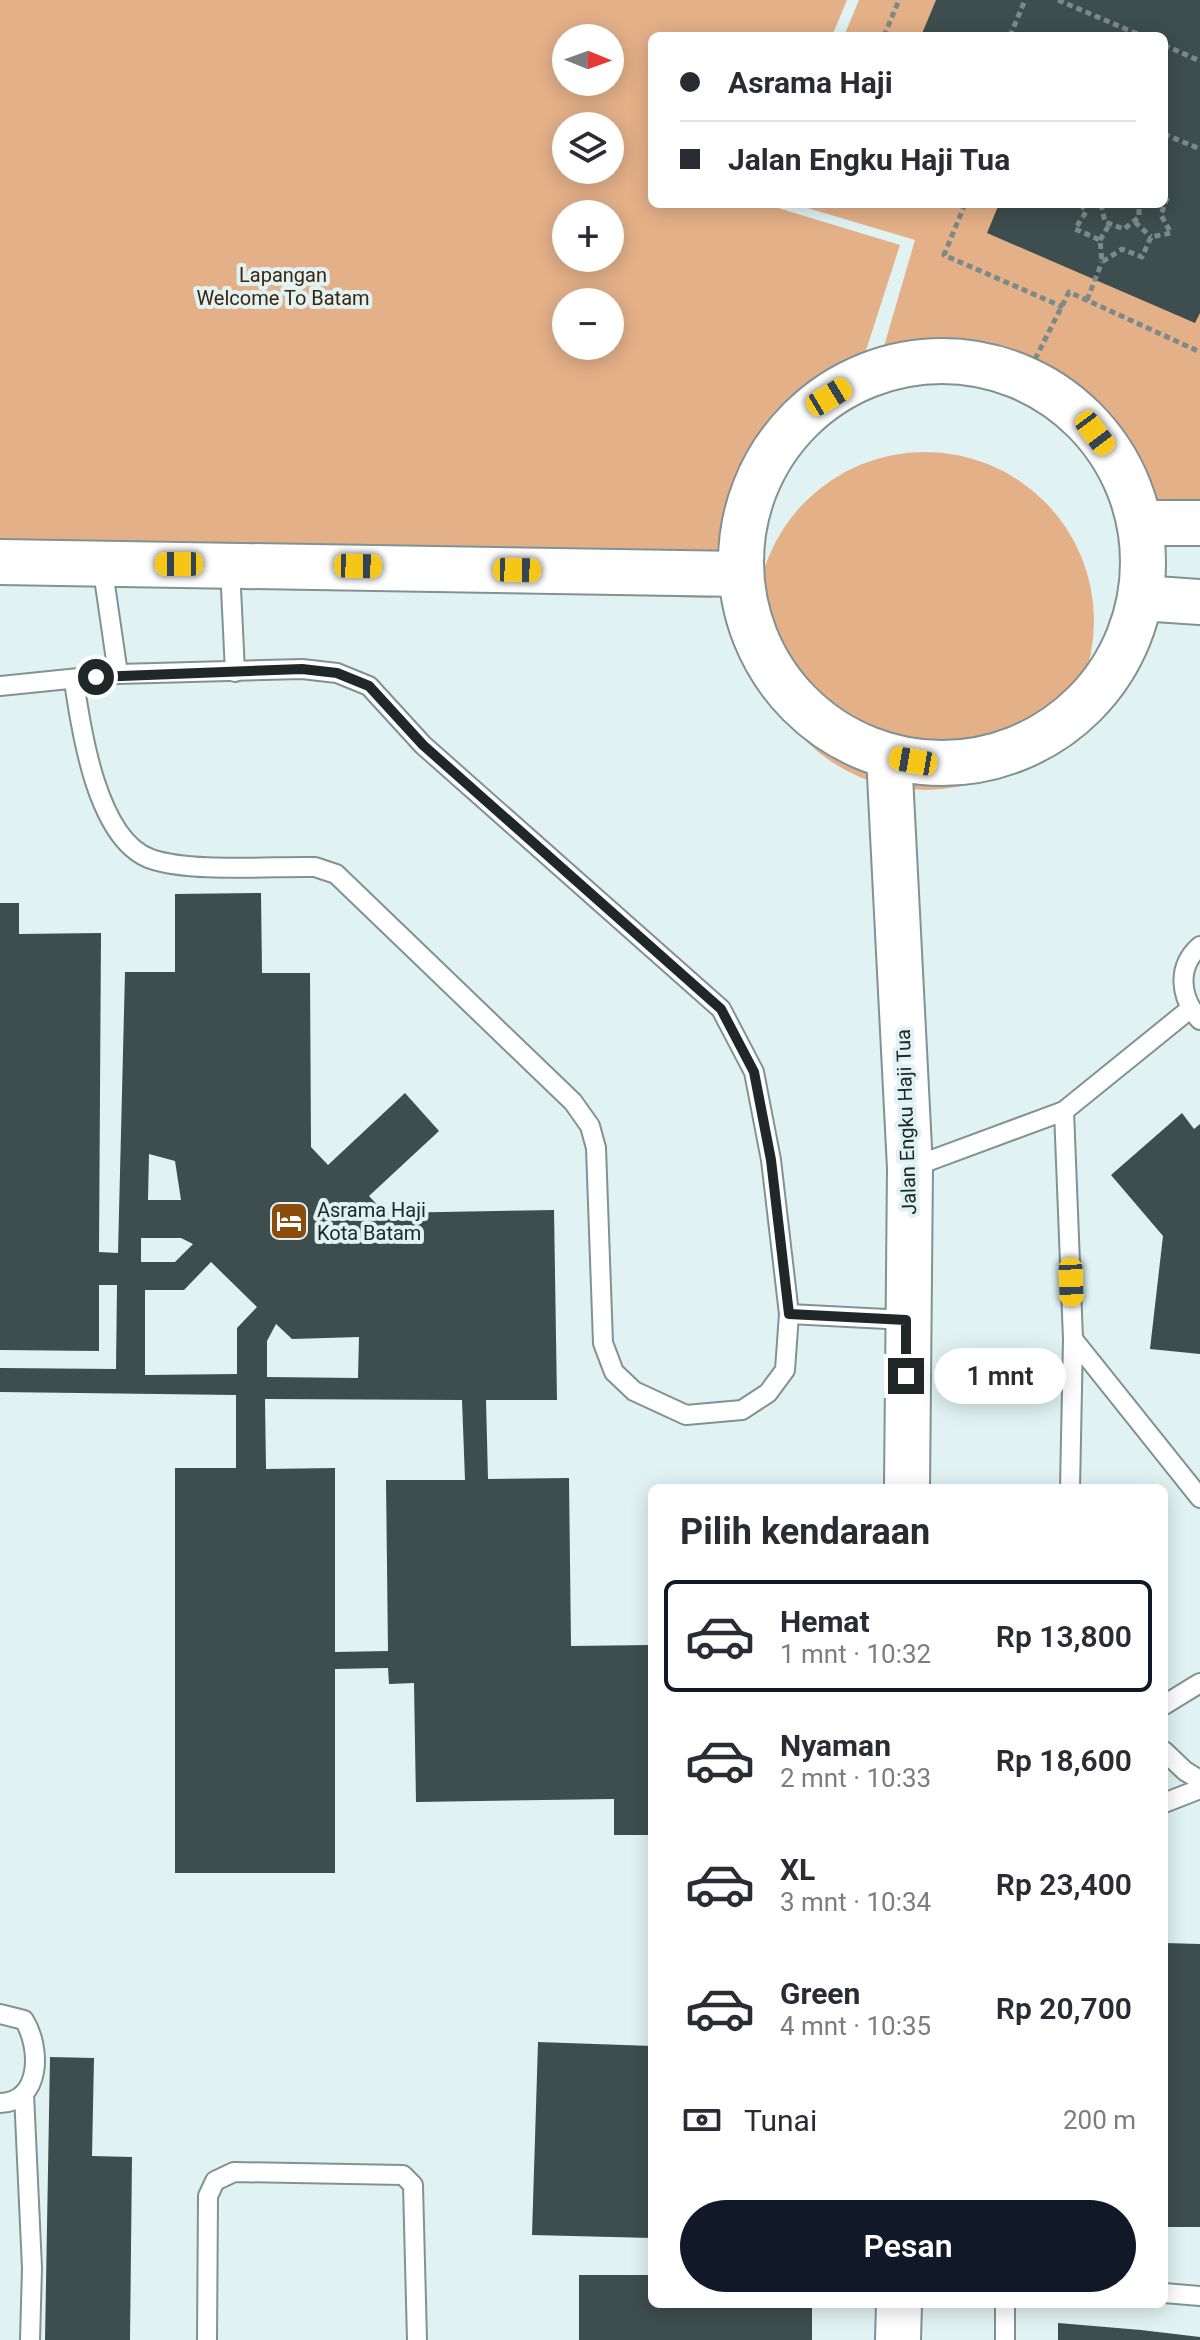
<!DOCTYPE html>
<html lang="id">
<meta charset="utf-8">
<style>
body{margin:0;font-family:Roboto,sans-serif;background:#f2f2f3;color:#2b2b33;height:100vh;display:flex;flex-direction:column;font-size:30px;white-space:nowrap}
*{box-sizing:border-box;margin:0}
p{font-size:26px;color:#7c7c81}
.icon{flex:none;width:44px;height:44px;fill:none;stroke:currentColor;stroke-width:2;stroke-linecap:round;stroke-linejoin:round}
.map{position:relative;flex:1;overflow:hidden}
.sheet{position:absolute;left:648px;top:1484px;width:520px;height:824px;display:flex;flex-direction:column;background:#fff;border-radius:12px;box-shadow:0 4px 20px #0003}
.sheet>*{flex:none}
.top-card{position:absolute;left:648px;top:32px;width:520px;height:176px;border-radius:12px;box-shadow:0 4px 20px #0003;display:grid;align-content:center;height:176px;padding:0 32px;background:#fff}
.needle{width:52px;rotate:91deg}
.tools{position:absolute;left:552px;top:24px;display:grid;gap:16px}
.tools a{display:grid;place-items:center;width:72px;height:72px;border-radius:50%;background:#fff;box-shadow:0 4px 20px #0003;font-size:40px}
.end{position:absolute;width:36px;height:36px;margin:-18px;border:10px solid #202727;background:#fff;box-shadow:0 0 0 4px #fff}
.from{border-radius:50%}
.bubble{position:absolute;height:56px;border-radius:28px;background:#fff;box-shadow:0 4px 20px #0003;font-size:26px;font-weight:600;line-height:56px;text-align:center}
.car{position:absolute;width:24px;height:48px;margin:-24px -12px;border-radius:10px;box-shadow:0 0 6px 2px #0007;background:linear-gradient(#f5c518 24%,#345 0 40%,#f5c518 0 76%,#345 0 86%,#f5c518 0)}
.top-card b{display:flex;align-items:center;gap:28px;height:76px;font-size:30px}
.top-card b+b{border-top:2px solid #e1e1e2}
.top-card i{width:20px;height:20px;background:#2b2b33}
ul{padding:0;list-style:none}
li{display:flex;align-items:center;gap:24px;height:112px;margin:0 16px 12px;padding:0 16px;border:4px solid transparent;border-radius:12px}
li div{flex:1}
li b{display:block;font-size:30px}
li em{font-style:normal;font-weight:600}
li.on{border-color:#111827}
li>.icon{width:72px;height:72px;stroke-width:1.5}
h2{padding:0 32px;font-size:36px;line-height:96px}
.pay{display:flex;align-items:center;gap:20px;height:88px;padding:0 32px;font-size:30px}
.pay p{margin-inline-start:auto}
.primary-button{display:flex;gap:16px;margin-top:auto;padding:16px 32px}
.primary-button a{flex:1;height:92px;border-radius:48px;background:#111827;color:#fff;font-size:32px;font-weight:600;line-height:92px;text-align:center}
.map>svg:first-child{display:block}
.green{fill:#e4b088;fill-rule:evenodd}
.building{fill:#3e4d4d;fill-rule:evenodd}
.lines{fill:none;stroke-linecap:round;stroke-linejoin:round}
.service-casing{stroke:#819292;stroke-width:22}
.tertiary-casing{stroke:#819292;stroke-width:48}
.path{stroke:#7c8989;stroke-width:5;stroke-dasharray:6 4;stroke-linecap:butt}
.service{stroke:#fff;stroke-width:18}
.tertiary{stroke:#fff;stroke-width:44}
.route{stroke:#202727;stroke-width:10}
.labels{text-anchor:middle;stroke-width:8;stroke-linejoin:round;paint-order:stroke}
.park-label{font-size:20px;fill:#3e240d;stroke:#e0f3f2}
.street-label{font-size:20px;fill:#202727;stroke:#e0f3f2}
.poi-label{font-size:20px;fill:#202727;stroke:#e0f3f2;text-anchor:start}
</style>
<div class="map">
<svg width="1200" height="2340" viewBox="0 0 1200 2340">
<rect width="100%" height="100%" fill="#e0f3f2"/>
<g class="green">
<path d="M0 0H847L832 36H652V204H765L900 245 849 403 787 443 749 485 712 598 0 580ZM566 38H610V82H566ZM566 126H610V170H566ZM566 214H610V258H566ZM566 302H610V346H566Z"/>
<path d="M859 0H1200V515H1162L1085 398 999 359 943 347 900 353 880 360 915 240 794 204H1164V36H844Z"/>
<circle cx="925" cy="621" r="169"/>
</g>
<g class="building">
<path d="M936 0H1200V313L1195 323 987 233 999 204H1164V36H921Z"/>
<path d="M261 893 262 973H310L311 1147 328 1165 405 1093 439 1131 369 1196 385 1213 554 1210 557 1400H486L488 1479 569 1478 571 1646 652 1645V1835H614V1799L416 1802 414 1683 389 1684 388 1668 335 1669V1873H175V1468H236V1395L0 1392V1368L116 1369 117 1285H99V1351L0 1350V903H19V934L101 933 99 1252 118 1253 125 972H175V894ZM149 1154 175 1161 181 1200H148ZM141 1238H181L193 1244 175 1262H141ZM211 1262 257 1307 237 1328V1374L145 1375V1290H184ZM276 1324 292 1339 359 1337 358 1378 267 1377V1341ZM265 1399 462 1400 465 1480H386L388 1651 335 1652V1468L266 1469Z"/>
<path d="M1182 1113 1194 1129 1200 1124V1354L1150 1349 1163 1236 1111 1175Z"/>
<path d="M1164 1943 1200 1944V2227H1164Z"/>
<path d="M538 2042 652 2046V2238L532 2235Z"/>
<path d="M50 2057 94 2058 92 2156 132 2157 130 2340H45Z"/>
<path d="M579 2275H652V2304H812V2340H579Z"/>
<path d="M1058 2323 1141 2330 1200 2337V2340H1058Z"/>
</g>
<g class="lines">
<defs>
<g id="service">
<path d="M102 564 118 674"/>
<path d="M230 567 235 672"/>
<path d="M0 686 118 674 302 669 337 673 369 686 423 745 721 1009 754 1072 771 1160 789 1314 785 1370 768 1393 742 1410 686 1415 634 1391 614 1372 603 1343 596 1148 590 1126 573 1102 336 874 315 867C270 866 192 873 151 859 97 840 81 730 74 681"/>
<path d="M1200 946C1176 967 1180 998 1200 1020"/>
<path d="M1064 1111 1073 1339 1070 1488"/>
<path d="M910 1168 1064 1111 1190 1009"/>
<path d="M789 1314 906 1320"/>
<path d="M1073 1339 1200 1498"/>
<path d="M1164 1705 1200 1683"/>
<path d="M1164 1751 1185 1771 1200 1780"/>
<path d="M1164 1803 1200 1789"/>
<path d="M0 2014 24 2020C41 2047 42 2102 0 2103"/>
<path d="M24 2094 32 2268 30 2340"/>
<path d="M1164 2293 1200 2296"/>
<path d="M207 2340 208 2196 215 2181 234 2172 403 2175 413 2185 417 2340"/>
<path d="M1005 2340V2304"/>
</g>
<g id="tertiary">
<circle cx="942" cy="562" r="201"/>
<path d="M1140 523H1200"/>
<path d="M0 562 741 574"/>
<path d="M1141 598 1200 602"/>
<path d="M889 756 910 1168 907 1488"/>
<path d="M898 2340 899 2304"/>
</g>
</defs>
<use href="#service" class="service-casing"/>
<use href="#tertiary" class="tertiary-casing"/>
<g class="path">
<path d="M1058 0 1142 36"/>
<path d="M884 36 899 0"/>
<path d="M1010 36 1025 0"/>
<path d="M1164 45 1200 61"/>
<path d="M1164 134 1200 149"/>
<path d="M965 204 944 255 1063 307"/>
<path d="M1081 204 1086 212 1075 229 1100 240 1102 262 1122 249 1142 257 1151 237 1171 233 1161 215 1168 195 1164 192"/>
<path d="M1101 204 1105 222 1124 229 1139 217V204"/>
<path d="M1135 222 1151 237"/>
<path d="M1100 240 1109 225"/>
<path d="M1087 300 1102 262"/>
<path d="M1026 377 1069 292 1200 352"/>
</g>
<use href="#service" class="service"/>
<use href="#tertiary" class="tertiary"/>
</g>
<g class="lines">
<path class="route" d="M96 677 302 669 337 673 369 686 423 745 721 1009 754 1072 771 1160 789 1314 906 1320V1376"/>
</g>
<defs>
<symbol id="hotel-square" viewBox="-11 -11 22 22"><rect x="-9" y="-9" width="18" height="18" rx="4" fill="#8a4d0d" stroke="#e0f3f2"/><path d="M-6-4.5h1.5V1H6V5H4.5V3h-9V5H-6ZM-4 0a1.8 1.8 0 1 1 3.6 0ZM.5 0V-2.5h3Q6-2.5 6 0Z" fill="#fff"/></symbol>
</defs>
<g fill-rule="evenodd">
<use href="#hotel-square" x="267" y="1199" width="44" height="44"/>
</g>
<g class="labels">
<g class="park-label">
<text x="283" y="282">Lapangan<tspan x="283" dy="23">Welcome To Batam</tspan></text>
</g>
<g class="street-label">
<text transform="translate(906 1122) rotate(-92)" y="7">Jalan Engku Haji Tua</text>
</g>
<g class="poi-label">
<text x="317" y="1217">Asrama Haji<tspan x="317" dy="23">Kota Batam</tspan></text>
</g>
</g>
</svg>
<div class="tools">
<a><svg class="needle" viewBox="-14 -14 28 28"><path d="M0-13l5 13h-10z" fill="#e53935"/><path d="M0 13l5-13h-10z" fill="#7c7c81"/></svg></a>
<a><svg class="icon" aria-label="layers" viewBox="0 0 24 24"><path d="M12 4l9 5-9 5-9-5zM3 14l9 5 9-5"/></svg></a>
<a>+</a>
<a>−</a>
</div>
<i class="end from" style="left:96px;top:677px"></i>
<i class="end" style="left:906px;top:1376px"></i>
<div class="bubble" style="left:934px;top:1348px;width:132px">1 mnt</div>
<i class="car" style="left:829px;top:397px;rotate:59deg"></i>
<i class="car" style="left:1095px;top:433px;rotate:143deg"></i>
<i class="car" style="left:179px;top:564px;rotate:270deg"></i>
<i class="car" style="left:358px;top:566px;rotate:91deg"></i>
<i class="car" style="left:517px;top:570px;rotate:91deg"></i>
<i class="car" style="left:913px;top:761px;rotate:280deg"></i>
<i class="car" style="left:1071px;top:1282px;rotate:178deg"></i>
<div class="top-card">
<b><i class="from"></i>Asrama Haji</b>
<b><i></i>Jalan Engku Haji Tua</b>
</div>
<section class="sheet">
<h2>Pilih kendaraan</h2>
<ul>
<li class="on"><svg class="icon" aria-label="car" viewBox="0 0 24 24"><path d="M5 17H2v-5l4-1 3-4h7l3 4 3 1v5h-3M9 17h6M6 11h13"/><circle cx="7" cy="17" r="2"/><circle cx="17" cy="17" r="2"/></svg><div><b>Hemat</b><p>1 mnt · 10:32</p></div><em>Rp 13,800</em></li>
<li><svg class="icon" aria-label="car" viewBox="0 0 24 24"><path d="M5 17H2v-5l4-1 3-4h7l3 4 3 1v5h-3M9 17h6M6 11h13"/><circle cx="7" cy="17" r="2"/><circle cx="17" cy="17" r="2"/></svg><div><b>Nyaman</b><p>2 mnt · 10:33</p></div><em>Rp 18,600</em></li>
<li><svg class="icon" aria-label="car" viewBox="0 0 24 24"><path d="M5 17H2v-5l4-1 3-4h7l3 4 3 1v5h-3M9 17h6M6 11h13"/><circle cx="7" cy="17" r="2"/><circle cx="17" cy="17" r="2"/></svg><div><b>XL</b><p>3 mnt · 10:34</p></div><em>Rp 23,400</em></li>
<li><svg class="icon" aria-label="car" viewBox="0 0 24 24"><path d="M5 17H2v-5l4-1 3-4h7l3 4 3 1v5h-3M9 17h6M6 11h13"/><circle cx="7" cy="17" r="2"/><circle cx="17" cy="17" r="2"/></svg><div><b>Green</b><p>4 mnt · 10:35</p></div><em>Rp 20,700</em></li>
</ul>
<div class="pay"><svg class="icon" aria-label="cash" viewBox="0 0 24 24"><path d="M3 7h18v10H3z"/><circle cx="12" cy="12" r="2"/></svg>Tunai<p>200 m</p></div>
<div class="primary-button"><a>Pesan</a></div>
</section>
</div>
